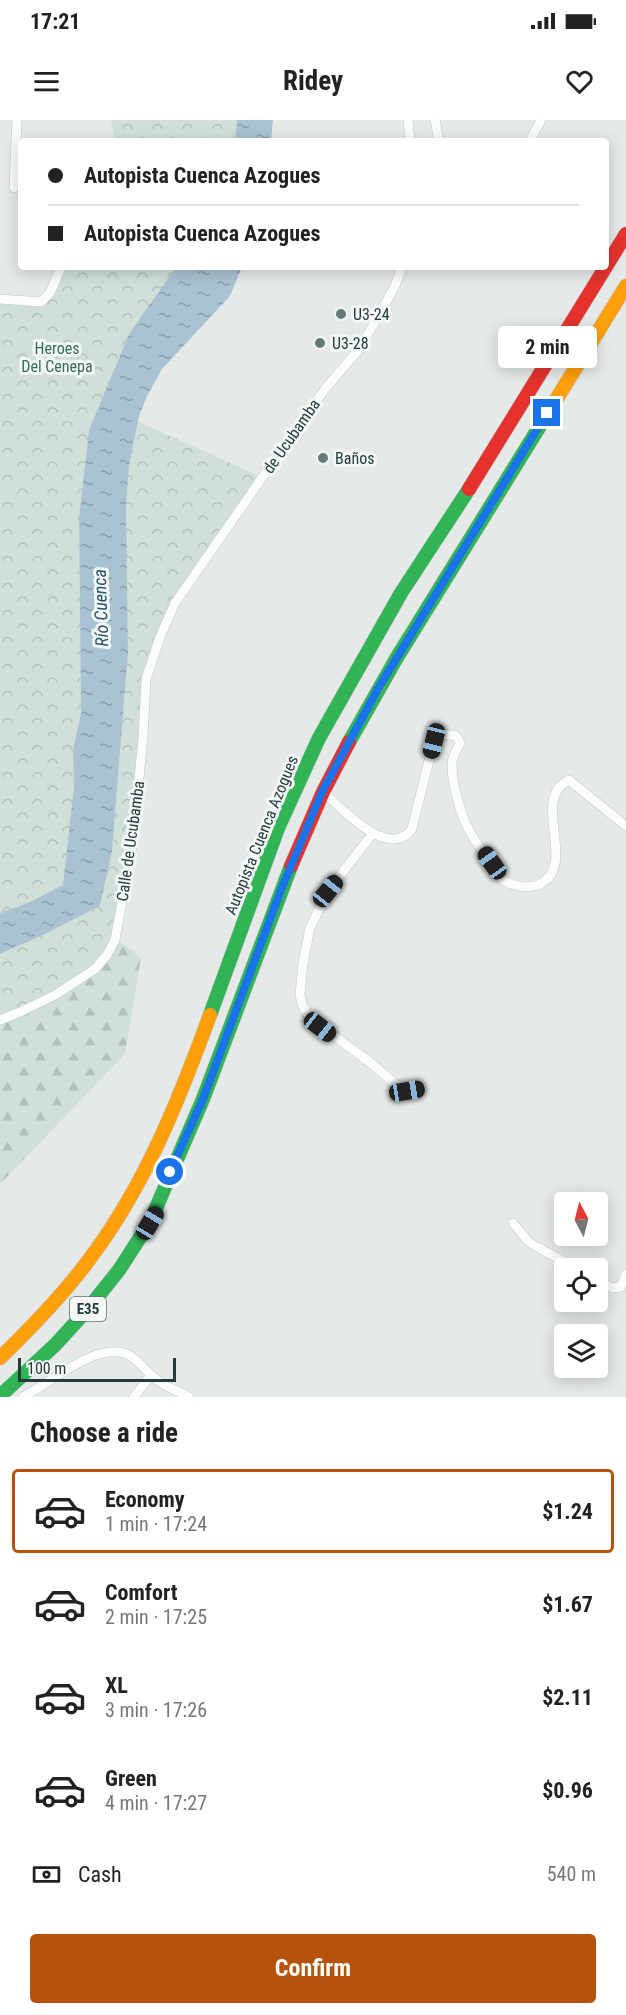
<!DOCTYPE html>
<meta charset="utf-8">
<style>
body{margin:0;font-family:"Roboto Condensed",sans-serif;background:#f2f2f2;color:#222;height:100vh;display:flex;flex-direction:column;font-size:22px;white-space:nowrap}
*{box-sizing:border-box;margin:0}
p{font-size:20px;color:#767676}
.icon{flex:none;width:33px;height:33px;fill:none;stroke:currentColor;stroke-width:2;stroke-linecap:round;stroke-linejoin:round}
.map{position:relative;height:1277px;overflow:hidden}
.panel{display:flex;flex-direction:column;background:#fff;flex:1}
.panel>*{flex:none}
.banner{position:absolute;left:18px;top:18px;width:591px;height:132px;border-radius:6px;box-shadow:0 3px 15px #0003;display:grid;align-content:center;height:132px;padding:0 30px;background:#fff}
.needle{width:39px;rotate:353deg}
.buttons{position:absolute;left:554px;top:1072px;display:grid;gap:12px}
.buttons a{display:grid;place-items:center;width:54px;height:54px;border-radius:6px;background:#fff;box-shadow:0 3px 15px #0003;font-size:30px}
.scale{position:absolute;left:18px;bottom:15px;width:158px;box-sizing:border-box;padding-left:6px;border:3px solid #253a3a;border-top:0;font-size:16px;line-height:21px;white-space:nowrap;color:#253a3a;-webkit-text-stroke:4px #f3f8f7;paint-order:stroke}
.end{position:absolute;width:27px;height:27px;margin:-14px;border:8px solid #1a73e8;background:#fff;box-shadow:0 0 0 3px #fff}
.from{border-radius:50%}
.bubble{position:absolute;height:42px;border-radius:6px;background:#fff;box-shadow:0 3px 15px #0003;font-size:20px;font-weight:700;line-height:42px;text-align:center}
.car{position:absolute;width:18px;height:36px;margin:-18px -9px;border-radius:8px;box-shadow:0 0 4px 2px #0007;background:linear-gradient(#222 24%,#8ab4d8 0 40%,#222 0 76%,#8ab4d8 0 86%,#222 0)}
.banner b{display:flex;align-items:center;gap:21px;height:57px;font-size:22px}
.banner b+b{border-top:2px solid #e0e0e0}
.banner i{width:15px;height:15px;background:#222}
ul{padding:0;list-style:none}
li{display:flex;align-items:center;gap:18px;height:84px;margin:0 12px 9px;padding:0 18px;border:3px solid transparent;border-radius:6px}
li div{flex:1}
li b{display:block;font-size:22px}
li em{font-style:normal;font-weight:700}
li.active{border-color:#b45309}
li>.icon{width:54px;height:54px;stroke-width:1.5}
h2{padding:0 30px;font-size:27px;line-height:72px}
.pay{display:flex;align-items:center;gap:15px;height:66px;padding:0 30px;font-size:22px}
.pay p{margin-inline-start:auto}
.cta{display:flex;gap:12px;margin-top:auto;padding:12px 30px}
.cta a{flex:1;height:69px;border-radius:6px;background:#b45309;color:#fff;font-size:24px;font-weight:700;line-height:69px;text-align:center}
.status{display:flex;justify-content:space-between;align-items:center;height:42px;padding:0 30px;background:#fff;direction:ltr}
.status svg{height:16px;fill:currentColor}
header{display:flex;justify-content:space-between;align-items:center;height:78px;padding:0 30px;background:#fff;font-size:27px;font-weight:700}
.map>svg:first-child{display:block}
.forest{fill:url(#forest-firs)}
.park{fill:url(#park-crowns)}
.water{fill:url(#water-ripples)}
.lines{fill:none;stroke-linecap:round;stroke-linejoin:round}
.street-casing{stroke:#c2c6c5;stroke-width:10}
.fast-casing{stroke:#bdc4c4;stroke-width:15}
.slow-casing{stroke:#bdc4c4;stroke-width:15}
.jam-casing{stroke:#bdc4c4;stroke-width:15}
.street{stroke:#fbfcfc;stroke-width:9}
.fast{stroke:#30b455;stroke-width:14}
.slow{stroke:#ff9f0a;stroke-width:14}
.jam{stroke:#e5322d;stroke-width:14}
.route{stroke:#1a73e8;stroke-width:8}
.poi-dot{fill:#687777;stroke:#f3f8f7;stroke-width:2}
.labels{text-anchor:middle;stroke-width:6;stroke-linejoin:round;paint-order:stroke}
.shield{fill:#f3f8f7;stroke:#637373;stroke-width:1.5}
.shield-label{font-size:15px;font-weight:bold;fill:#253a3a}
.poi-label{font-size:16px;fill:#253a3a;stroke:#f3f8f7;text-anchor:start}
.park-label{font-size:16px;fill:#346c58;stroke:#f3f8f7}
.street-label{font-size:16px;fill:#253a3a;stroke:#f3f8f7}
.water-label{font-size:18px;font-style:italic;fill:#26506f;stroke:#f3f8f7}
</style>
<div class="status"><b>17:21</b><svg viewBox="0 0 49 12"><path d="M0 12V9h3v3zM5 12V6h3v6zM10 12V3h3v9zM15 12V0h3v12zM26 1h20v11H26zM47 4h2v5h-2z"/></svg></div>
<header><svg class="icon" aria-label="menu" viewBox="0 0 24 24"><path d="M4 6h16M4 12h16M4 18h16"/></svg>Ridey<svg class="icon" aria-label="heart" viewBox="0 0 24 24"><path d="M12 20l-8-8c-3-5 5-10 8-4 3-6 11-1 8 4z"/></svg></header>
<div class="map">
<svg width="626" height="1277" viewBox="0 0 626 1277">
<defs>
<pattern id="forest-firs" width="22" height="20" patternUnits="userSpaceOnUse" patternTransform="scale(1.5)"><rect width="22" height="20" fill="#d0e0d9"/><path d="M5 1l3.5 6h-7zM16 11l3.5 6h-7z" fill="#b2c1bb"/></pattern>
<pattern id="park-crowns" width="20" height="18" patternUnits="userSpaceOnUse" patternTransform="scale(1.5)"><rect width="20" height="18" fill="#d0e0d9"/><path d="M2 6a3 3 0 1 1 6 0M12 15a3 3 0 1 1 6 0" fill="none" stroke="#b2c1bb"/></pattern>
<pattern id="water-ripples" width="26" height="14" patternUnits="userSpaceOnUse" patternTransform="scale(1.5)"><rect width="26" height="14" fill="#aac3d2"/><path d="M2 4q2-2 4 0t4 0M15 11q2-2 4 0t4 0" fill="none" stroke="#8a9fab"/></pattern>
</defs>
<rect width="100%" height="100%" fill="#e5e9e8"/>
<path class="forest" d="M119 821 141 838 125 934 0 1064V903L23 896 58 878 97 853 112 836Z"/>
<g class="park">
<path d="M111 0H237L235 21H115Z"/>
<path d="M61 147H176L129 214 89 310 79 397 81 593 73 630 74 666 66 757 64 758 63 765 30 782 0 793V180L41 182Z"/>
<path d="M126 296 257 355V364L175 483 146 559 143 618 115 820 94 849 0 900V834L45 814 100 786 112 731 128 532 127 451 122 441Z"/>
</g>
<g class="water">
<path d="M237 0H273L271 21H235Z"/>
<path d="M176 147H242L230 176 162 249 147 276 139 296 129 345 126 385 128 532 112 731 100 786 45 814 0 834V793L30 782 63 765 74 666 73 630 81 593 79 397 89 310 129 214Z"/>
</g>
<g class="lines">
<defs>
<g id="street">
<path d="M408 0 410 21"/>
<path d="M435 0 439 21"/>
<path d="M530 21 541 0"/>
<path d="M14 68 17 0"/>
<path d="M0 179 41 182 50 173 61 147"/>
<path d="M323 672C341 688 389 741 412 709L434 621 442 614 456 616 460 623C457 629 452 637 452 644 452 663 460 694 469 710 474 721 483 731 490 741 494 746 496 752 500 757 509 767 530 770 542 763 577 743 530 678 569 660L626 706"/>
<path d="M373 713 328 771 310 808 303 843 300 875 303 887 311 899 371 943 394 963 407 971 422 968"/>
<path d="M0 900 20 892 55 875 95 849 107 835 115 820 132 727 143 618 146 559 160 517 175 483 287 322 325 269 360 228 394 168 402 147"/>
<path d="M513 1103 527 1120 535 1126 578 1149"/>
<path d="M597 1159 612 1168 621 1167 626 1154"/>
<path d="M23 1277C50 1263 102 1216 132 1237 141 1243 147 1253 156 1259 165 1267 178 1271 189 1277"/>
<path d="M134 1277 151 1255"/>
</g>
<g id="fast">
<path d="M349 622 396 539 543 301"/>
<path d="M210 895 278 708 319 618 401 473 469 369"/>
<path d="M0 1276 55 1225 88 1189 119 1150 150 1102 203 979 291 746"/>
</g>
<g id="slow">
<path d="M543 301 626 166"/>
<path d="M0 1238C34 1205 67 1171 94 1133 147 1061 180 977 210 895"/>
</g>
<g id="jam">
<path d="M469 369 626 114"/>
<path d="M291 746 323 672 349 622"/>
</g>
</defs>
<use href="#street" class="street-casing"/>
<use href="#fast" class="fast-casing"/>
<use href="#slow" class="slow-casing"/>
<use href="#jam" class="jam-casing"/>
<use href="#street" class="street"/>
<use href="#fast" class="fast"/>
<use href="#slow" class="slow"/>
<use href="#jam" class="jam"/>
</g>
<g class="lines">
<path class="route" d="M170 1052 203 979 281 770 322 672 379 567 547 293"/>
</g>
<g class="poi-dot">
<circle cx="341" cy="194" r="6"/>
<circle cx="320" cy="223" r="6"/>
<circle cx="323" cy="338" r="6"/>
</g>
<g class="labels">
<rect class="shield" x="70" y="1177" width="36" height="24" rx="4.5"/>
<g class="shield-label">
<text x="88" y="1194">E35</text>
</g>
<g class="poi-label">
<text x="353" y="200">U3-24</text>
<text x="332" y="229">U3-28</text>
<text x="335" y="344">Baños</text>
</g>
<g class="park-label">
<text x="57" y="234">Heroes<tspan x="57" dy="18">Del Cenepa</tspan></text>
</g>
<g class="street-label">
<text transform="translate(291 316) rotate(-55)" y="6">de Ucubamba</text>
<text transform="translate(261 715) rotate(-68)" y="6">Autopista Cuenca Azogues</text>
<text transform="translate(130 721) rotate(-82)" y="6">Calle de Ucubamba</text>
</g>
<g class="water-label">
<text transform="translate(101 488) rotate(-92)" y="6">Río Cuenca</text>
</g>
</g>
</svg>
<div class="buttons">
<a><svg class="needle" viewBox="-14 -14 28 28"><path d="M0-13l5 13h-10z" fill="#e53935"/><path d="M0 13l5-13h-10z" fill="#767676"/></svg></a>
<a><svg class="icon" aria-label="locate" viewBox="0 0 24 24"><circle cx="12" cy="12" r="6"/><path d="M12 2v4M12 18v4M2 12h4M18 12h4"/></svg></a>
<a><svg class="icon" aria-label="layers" viewBox="0 0 24 24"><path d="M12 4l9 5-9 5-9-5zM3 14l9 5 9-5"/></svg></a>
</div>
<div class="scale">100 m</div>
<i class="end from" style="left:170px;top:1052px"></i>
<i class="end" style="left:547px;top:293px"></i>
<div class="bubble" style="left:498px;top:206px;width:99px">2 min</div>
<i class="car" style="left:434px;top:621px;rotate:194deg"></i>
<i class="car" style="left:492px;top:743px;rotate:325deg"></i>
<i class="car" style="left:328px;top:771px;rotate:39deg"></i>
<i class="car" style="left:320px;top:907px;rotate:128deg"></i>
<i class="car" style="left:407px;top:971px;rotate:81deg"></i>
<i class="car" style="left:150px;top:1103px;rotate:31deg"></i>
<div class="banner">
<b><i class="from"></i>Autopista Cuenca Azogues</b>
<b><i></i>Autopista Cuenca Azogues</b>
</div>
</div>
<section class="panel">
<h2>Choose a ride</h2>
<ul>
<li class="active"><svg class="icon" aria-label="car" viewBox="0 0 24 24"><path d="M5 17H2v-5l4-1 3-4h7l3 4 3 1v5h-3M9 17h6M6 11h13"/><circle cx="7" cy="17" r="2"/><circle cx="17" cy="17" r="2"/></svg><div><b>Economy</b><p>1 min · 17:24</p></div><em>$1.24</em></li>
<li><svg class="icon" aria-label="car" viewBox="0 0 24 24"><path d="M5 17H2v-5l4-1 3-4h7l3 4 3 1v5h-3M9 17h6M6 11h13"/><circle cx="7" cy="17" r="2"/><circle cx="17" cy="17" r="2"/></svg><div><b>Comfort</b><p>2 min · 17:25</p></div><em>$1.67</em></li>
<li><svg class="icon" aria-label="car" viewBox="0 0 24 24"><path d="M5 17H2v-5l4-1 3-4h7l3 4 3 1v5h-3M9 17h6M6 11h13"/><circle cx="7" cy="17" r="2"/><circle cx="17" cy="17" r="2"/></svg><div><b>XL</b><p>3 min · 17:26</p></div><em>$2.11</em></li>
<li><svg class="icon" aria-label="car" viewBox="0 0 24 24"><path d="M5 17H2v-5l4-1 3-4h7l3 4 3 1v5h-3M9 17h6M6 11h13"/><circle cx="7" cy="17" r="2"/><circle cx="17" cy="17" r="2"/></svg><div><b>Green</b><p>4 min · 17:27</p></div><em>$0.96</em></li>
</ul>
<div class="pay"><svg class="icon" aria-label="cash" viewBox="0 0 24 24"><path d="M3 7h18v10H3z"/><circle cx="12" cy="12" r="2"/></svg>Cash<p>540 m</p></div>
<div class="cta"><a>Confirm</a></div>
</section>
